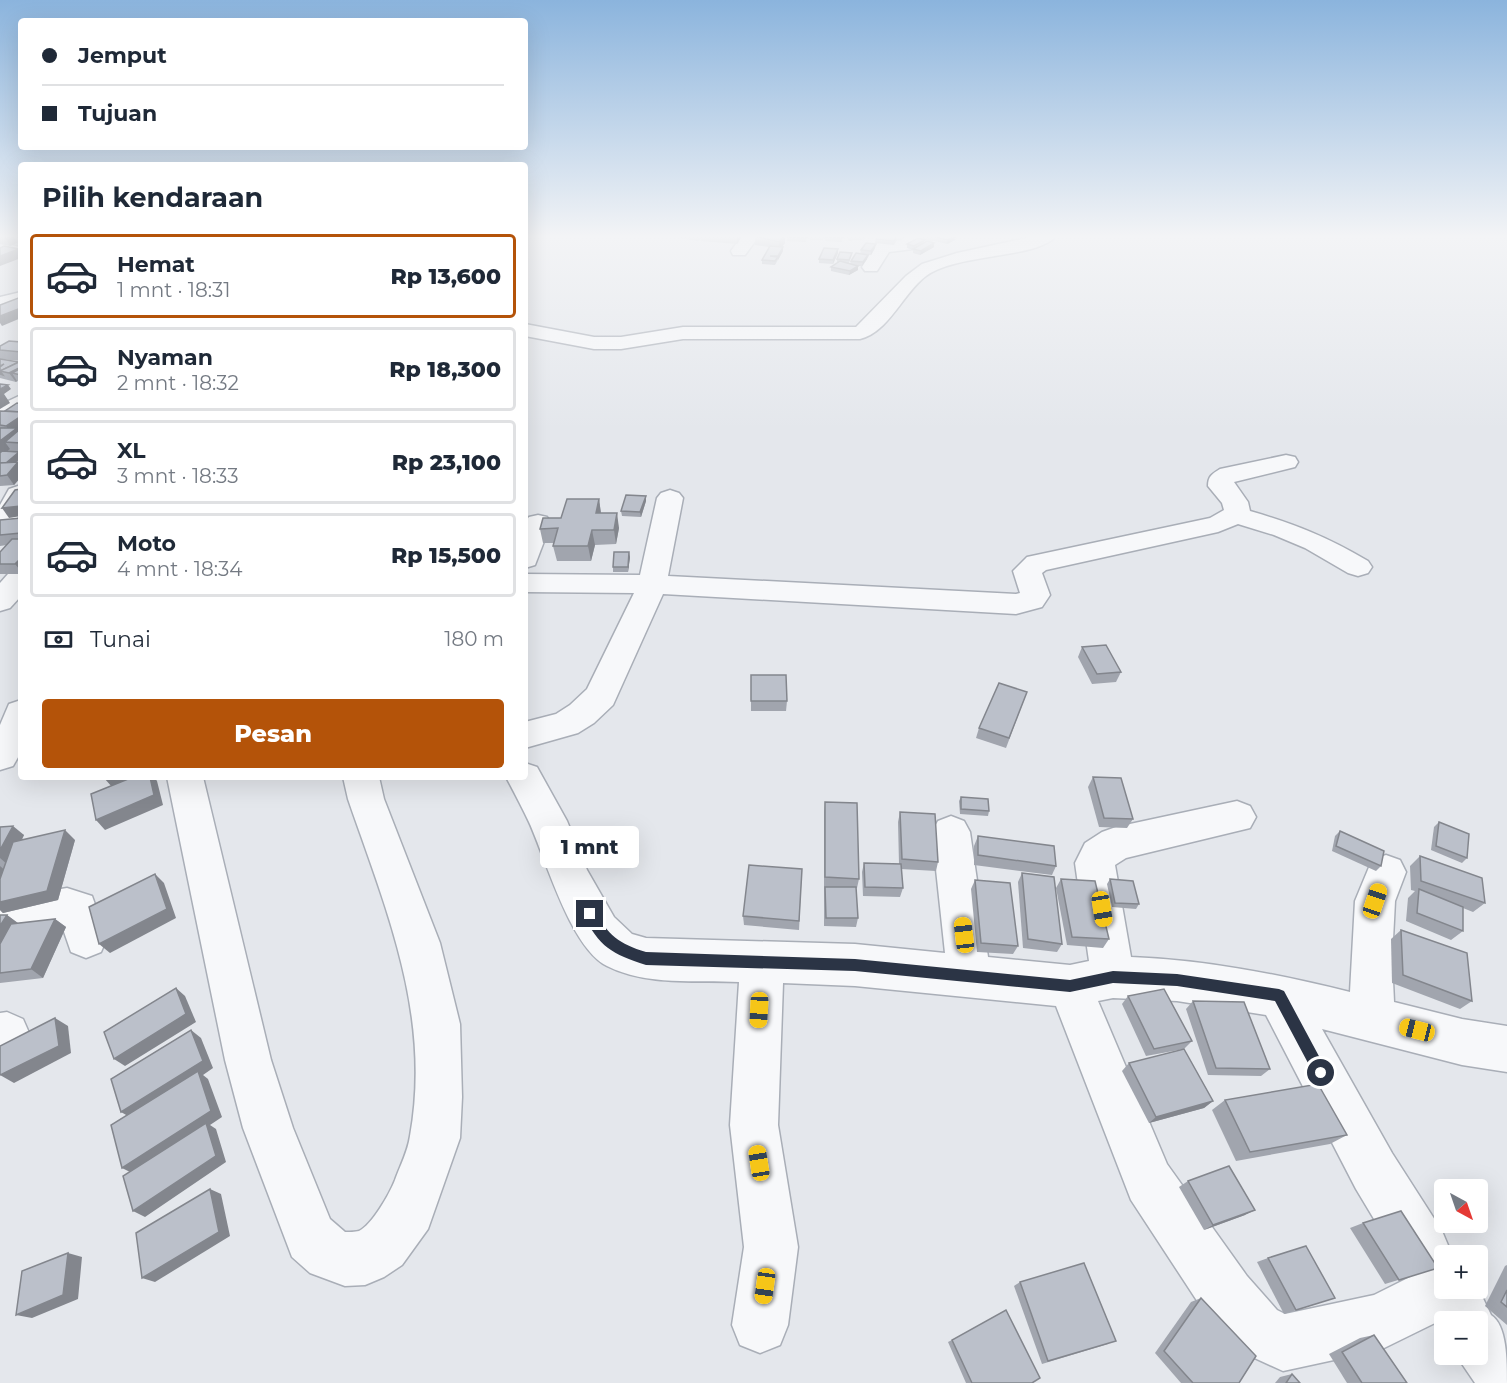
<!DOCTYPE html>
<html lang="id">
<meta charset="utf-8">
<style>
body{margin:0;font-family:Montserrat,sans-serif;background:#f2f2f3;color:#1f2937;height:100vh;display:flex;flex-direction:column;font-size:22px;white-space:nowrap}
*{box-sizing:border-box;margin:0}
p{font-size:20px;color:#747a83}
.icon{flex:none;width:33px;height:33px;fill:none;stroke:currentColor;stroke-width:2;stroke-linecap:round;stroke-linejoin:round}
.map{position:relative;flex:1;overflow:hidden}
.details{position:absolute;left:18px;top:162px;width:510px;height:618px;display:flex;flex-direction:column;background:#fff;border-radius:6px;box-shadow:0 6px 24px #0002}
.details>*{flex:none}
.banner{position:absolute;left:18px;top:18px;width:510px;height:132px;border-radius:6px;box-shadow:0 6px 24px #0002;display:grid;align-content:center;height:132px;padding:0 24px;background:#fff}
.needle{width:39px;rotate:140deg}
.buttons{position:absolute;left:1434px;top:1179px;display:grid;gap:12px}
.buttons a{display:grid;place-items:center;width:54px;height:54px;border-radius:6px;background:#fff;box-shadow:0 6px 24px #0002;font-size:30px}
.end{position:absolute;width:27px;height:27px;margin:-14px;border:8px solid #2b3445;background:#fff;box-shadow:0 0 0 3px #fff}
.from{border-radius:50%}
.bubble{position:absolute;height:42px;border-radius:6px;background:#fff;box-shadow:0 6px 24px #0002;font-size:20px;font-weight:800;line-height:42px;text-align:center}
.car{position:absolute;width:18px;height:36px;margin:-18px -9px;border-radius:8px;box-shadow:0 0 4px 2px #0007;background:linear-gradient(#f5c518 24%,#345 0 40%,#f5c518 0 76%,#345 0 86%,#f5c518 0)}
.banner b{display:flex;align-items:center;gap:21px;height:57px;font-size:22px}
.banner b+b{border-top:2px solid #e0e1e3}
.banner i{width:15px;height:15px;background:#1f2937}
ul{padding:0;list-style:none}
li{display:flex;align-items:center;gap:18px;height:84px;margin:0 12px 9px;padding:0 12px;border:3px solid #e0e1e3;border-radius:6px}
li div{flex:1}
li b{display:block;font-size:22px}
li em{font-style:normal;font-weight:800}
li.selected{border-color:#b45309}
li>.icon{width:54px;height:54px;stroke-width:1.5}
h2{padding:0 24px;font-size:27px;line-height:72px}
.pay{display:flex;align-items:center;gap:15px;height:66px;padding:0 24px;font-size:22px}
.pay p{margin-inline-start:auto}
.primary-button{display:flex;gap:12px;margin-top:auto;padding:12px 24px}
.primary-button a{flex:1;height:69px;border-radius:6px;background:#b45309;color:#fff;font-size:24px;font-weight:800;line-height:69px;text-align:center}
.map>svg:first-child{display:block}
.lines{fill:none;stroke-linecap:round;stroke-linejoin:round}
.minor-casing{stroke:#a9aeb7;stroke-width:3}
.minor{fill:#f7f8fa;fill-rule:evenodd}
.wall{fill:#a1a5ae}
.shaded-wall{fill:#83868d}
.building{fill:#bbc0ca;stroke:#83868d;stroke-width:1.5}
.route{fill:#2b3445}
</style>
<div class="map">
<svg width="1507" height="1383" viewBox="0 0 1507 1383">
<rect width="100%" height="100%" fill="#e4e7ec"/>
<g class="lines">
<defs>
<g id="minor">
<path d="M742 236H759L745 255H733L731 251Z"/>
<path d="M905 236H921L913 249 889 252 877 271H865L862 267 877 243 902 240Z"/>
<path d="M1035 236H1056C1037 259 957 253 926 276 903 293 889 332 860 339H683L621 349H594L525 336V324L594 337H621L683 327H856L906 276 922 264 957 253Z"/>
<path d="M0 243 21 247V257L0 253Z"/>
<path d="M21 292V304L0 309V297Z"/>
<path d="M21 395V412L0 422V405Z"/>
<path d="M1286 455 1295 457 1298 462 1295 467 1234 482 1248 502 1250 511C1295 524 1327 537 1368 561L1372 567 1368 573 1358 576 1348 573 1305 548 1274 535 1238 524 1218 532 1046 570 1042 573 1050 595 1042 607 1016 614 663 594 613 705 594 723 578 733 525 748V722L556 714 570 705 587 689 634 593 525 592V574L640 575 657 498 661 493 670 490 679 493 683 498 668 576 1016 594 1020 593 1013 571 1027 557 1210 518 1224 510 1222 503 1208 486C1208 476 1212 474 1220 469Z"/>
<path d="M18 486 21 487C21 506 22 526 0 532V505L9 489Z"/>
<path d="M538 515 547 517 551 523 535 565 525 568V522L529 517Z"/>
<path d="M18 572 21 573V596L10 608 0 611V583L8 574Z"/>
<path d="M21 700V752L13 766 0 770V725L9 704Z"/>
<path d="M525 763 537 767 567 821 587 870 614 917 632 934 646 938 855 944 945 953 932 832 938 821 951 816 964 821 970 832 988 957 1070 965 1089 961 1075 863 1085 843 1102 832 1116 827 1237 801 1250 806 1256 817 1250 828 1126 858 1115 865 1131 957C1206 960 1277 974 1350 992L1355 901 1372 860 1386 855 1400 860 1406 872 1395 901 1392 959 1394 1002 1462 1019 1507 1026V1072L1462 1065 1322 1029 1392 1153 1442 1231 1450 1250 1448 1256H1444V1288H1478L1491 1315C1507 1325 1507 1361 1507 1383H1475L1458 1358 1456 1354H1478V1322H1444V1339L1435 1323 1380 1350 1283 1371 1237 1350 1207 1316 1131 1200 1056 1006 855 986 783 983 778 1125 798 1247 788 1325 780 1345 760 1353 740 1345 732 1325 744 1247 730 1125 739 982C697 980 646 986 607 966 570 947 546 859 529 822 522 807 514 792 506 777H525ZM1113 998 1177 1001 1266 1015 1356 1189 1404 1269 1416 1274 1374 1295 1285 1314 1277 1310 1247 1276 1167 1164 1098 1001Z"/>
<path d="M167 777H203L271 1060 293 1128 330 1219 345 1232C349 1232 355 1232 359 1231 372 1225 390 1193 395 1180 400 1166 408 1151 410 1136 432 1016 386 909 348 799L343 777H379L384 799 440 943 460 1024 462 1097 460 1138 428 1229 402 1265 384 1277 365 1285 345 1286 310 1273 292 1257 243 1128 225 1060Z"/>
<path d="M67 888 92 896 107 938 101 952 86 958 71 952 62 926 0 937V899Z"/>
<path d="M7 1012 23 1019 30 1035 23 1051 0 1059V1013Z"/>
</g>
</defs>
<use href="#minor" class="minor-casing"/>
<use href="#minor" class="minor"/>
</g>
<g class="wall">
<path d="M0 236H21V246L18 245 17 243 10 246 0 244Z"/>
<path d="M680 236H742L737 244 701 241V239L698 241 681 238Z"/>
<path d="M785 236V243L781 247H783V251L775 265 762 264V260L769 247 755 245V237Z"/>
<path d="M787 236H807L806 242 787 241Z"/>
<path d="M810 236H824L823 240H810Z"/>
<path d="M825 236H843L842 242 825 241Z"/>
<path d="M846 236H865V239L849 241Z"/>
<path d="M920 236H936L935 241 923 240 924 242 934 243V247L920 255 913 253V250L907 248V244L920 239Z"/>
<path d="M956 236 955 240 947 244 935 241 936 237Z"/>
<path d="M876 239 897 240 894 245 875 243Z"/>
<path d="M875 248 871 255 860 254 861 250Z"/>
<path d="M838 253 833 264 819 263V259Z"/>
<path d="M852 253 851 257 849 263 850 264 851 261 867 259 862 266H858V270L849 275 831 271V267L837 263V259Z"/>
<path d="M21 342V361L0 359V346Z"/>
<path d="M0 359 19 362 21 361V383L17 381 16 382 0 378Z"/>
<path d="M21 404V452H19L21 454V458L16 462H18L21 466V477L14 485 0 486V411H6Z"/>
<path d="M646 496V501L641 517 622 516 621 511Z"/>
<path d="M599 499 601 513 619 528 616 544 595 545 591 561H557L553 546 554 543H543L540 529Z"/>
<path d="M21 518V574H0V552L7 545 0 546V520Z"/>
<path d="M630 557 628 572H613V567Z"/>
<path d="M1082 647 1121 672 1116 682 1092 684 1078 657Z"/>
<path d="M751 675 787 701 786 711H751Z"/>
<path d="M1027 692 1006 748 976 738 979 728Z"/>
<path d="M1093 777 1133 819 1127 828 1099 827 1088 787Z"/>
<path d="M961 797 989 811 988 816 960 814 959 801Z"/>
<path d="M825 802 859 879 857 888H856L858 918 856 927 824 926V812Z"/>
<path d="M900 812 938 862 936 871 901 869 903 888 900 897 863 896 862 872 864 863 899 864 898 822Z"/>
<path d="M1439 822 1467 858 1462 863 1431 850 1434 827Z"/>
<path d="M0 827 24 835 22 840H75L58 900 3 913 0 910Z"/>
<path d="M1340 831 1381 866 1376 871 1332 851 1335 836Z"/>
<path d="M978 836 1056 866 1052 875 974 865V846Z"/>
<path d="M1420 856 1485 903 1473 912 1463 908V931L1451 940 1406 921 1408 898 1415 891 1411 890 1410 866Z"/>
<path d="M802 869 799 930 744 925 743 916Z"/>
<path d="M1022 873 1062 944 1057 952 1023 948 1018 882Z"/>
<path d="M1061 879 1109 939 1103 948 1067 945 1056 888Z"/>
<path d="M1110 879 1139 904 1136 909 1112 907 1107 884Z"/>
<path d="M975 880 1018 946 1013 954 977 952 971 889Z"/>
<path d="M0 915H7L18 923 55 919 66 927 43 978 0 983Z"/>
<path d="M1401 930 1472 1001 1460 1009 1392 983 1391 939Z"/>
<path d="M1128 996 1192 1041 1184 1049 1146 1056 1122 1004Z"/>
<path d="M1193 1001 1270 1069 1261 1076 1208 1075 1186 1009Z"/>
<path d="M1129 1063 1213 1101 1204 1108 1149 1123 1122 1071Z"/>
<path d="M1225 1100 1347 1135 1330 1144 1236 1161 1212 1110Z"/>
<path d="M1188 1181 1245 1215 1204 1230 1179 1187Z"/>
<path d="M1363 1223 1438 1268 1385 1284 1350 1228Z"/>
<path d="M1268 1258 1335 1298 1284 1314 1257 1262Z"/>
<path d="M1507 1265V1325L1485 1306 1505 1266Z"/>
<path d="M1020 1282 1108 1344 1042 1364 1014 1286Z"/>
<path d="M1201 1298 1239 1383H1181L1155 1353 1191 1302Z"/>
<path d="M1374 1335 1407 1383H1347L1329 1354 1360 1338Z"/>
<path d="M952 1340 1032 1383H966L948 1342Z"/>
<path d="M1292 1374 1300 1383H1275L1280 1377Z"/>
</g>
<g class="shaded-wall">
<path d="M10 236H21L14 237 17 243 10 246 5 238Z"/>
<path d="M737 236H742L737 244Z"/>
<path d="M784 236H785V243L779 250V242Z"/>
<path d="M956 236 955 240 947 244 948 240Z"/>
<path d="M934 243V247L920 255 921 251Z"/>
<path d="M876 244 875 248 871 255V251Z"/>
<path d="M783 247V251L778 260V256Z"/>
<path d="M19 249 21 253V258L0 266V256Z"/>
<path d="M838 249V253L833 264V260Z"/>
<path d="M868 255 867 259 862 266 863 262Z"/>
<path d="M858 266V270L849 275 850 271Z"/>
<path d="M21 308V318L2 326 0 323V316Z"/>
<path d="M21 365V375L12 373 17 381 16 382 9 373Z"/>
<path d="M8 385 11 389 4 394 10 403 0 409V389Z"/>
<path d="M21 416V430L5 442 10 449 1 456 0 455V441L11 433 6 426Z"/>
<path d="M19 452 21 454V458L6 471 2 466Z"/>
<path d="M18 462 21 466V477L14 485 7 475Z"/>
<path d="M646 496V501L641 517 640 512Z"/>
<path d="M599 499 601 514 596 513Z"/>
<path d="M21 506V516L9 518 2 508Z"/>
<path d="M617 513 619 528 616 544 614 530Z"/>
<path d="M592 530 595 545 591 561 588 546Z"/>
<path d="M629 552 630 557 628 572V567Z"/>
<path d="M21 558V571L15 564Z"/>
<path d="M107 777H140L113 788 104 778Z"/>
<path d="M150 777H154L157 781 163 805 105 830 96 820Z"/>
<path d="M13 826 24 835 8 865 0 858V850Z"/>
<path d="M65 830 75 840 58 900 3 913 0 910V902Z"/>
<path d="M0 866 7 872 0 886Z"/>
<path d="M155 874 164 883 176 918 110 953 99 944Z"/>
<path d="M7 915 19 924 0 956V926Z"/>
<path d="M55 919 66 927 43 978 31 969Z"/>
<path d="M176 988 185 996 196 1022 125 1066 114 1059Z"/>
<path d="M55 1018 68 1026 71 1053 14 1083 0 1075Z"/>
<path d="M191 1030 201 1038 213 1068 203 1075 208 1079 222 1117 210 1125 216 1129 226 1162 145 1217 133 1211 134 1174 122 1168 133 1119 121 1112Z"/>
<path d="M1213 1101 1204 1108 1149 1123 1156 1117Z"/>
<path d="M210 1189 221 1194 230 1236 155 1282 142 1278Z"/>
<path d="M1255 1210 1245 1215 1204 1230 1213 1225Z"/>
<path d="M68 1253 82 1257 78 1299 32 1318 16 1315Z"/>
</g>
<g class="building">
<path d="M755 236H784L779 242Z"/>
<path d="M787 236H807V238L787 237Z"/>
<path d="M825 236H843V238L825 237Z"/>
<path d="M877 236H897L894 241 876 239Z"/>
<path d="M937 236H955L948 240 936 237Z"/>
<path d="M918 238 925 240 914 246 907 244Z"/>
<path d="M927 241 934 243 921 251 913 249Z"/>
<path d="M866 243 876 244 871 251 861 250Z"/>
<path d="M4 246 19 249 0 256V248Z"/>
<path d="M770 246 783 247 778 256H770L778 257 775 261 762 260Z"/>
<path d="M824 248 838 249 833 260 819 259Z"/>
<path d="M840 252 852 253 849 260 837 259Z"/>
<path d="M856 253 868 255 863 262 851 261Z"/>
<path d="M840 261 858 266 850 271 831 267Z"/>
<path d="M21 297V308L0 316V305Z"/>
<path d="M9 341 21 342V352L0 350V346Z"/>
<path d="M0 359 19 362 0 371 3 375 0 374V367L4 364 0 366Z"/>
<path d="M21 361V367L9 373 0 371Z"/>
<path d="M21 368V375L12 373Z"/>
<path d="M0 384 8 385 0 389Z"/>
<path d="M17 403 21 404V412L5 411Z"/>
<path d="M0 411 21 412V416L6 426 0 425Z"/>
<path d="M0 428H17L0 441Z"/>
<path d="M19 430H21V443L5 442Z"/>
<path d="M2 451 19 452 6 463H0V453Z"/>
<path d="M18 462 7 475 0 476V463Z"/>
<path d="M21 489V506L2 508 15 490Z"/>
<path d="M626 495 646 496 640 512 621 511Z"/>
<path d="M567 499H599L596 513H617L614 530H592L588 546H553L558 528 540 529 543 518H561Z"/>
<path d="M21 518V533L0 535V520Z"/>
<path d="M12 539H21V558L15 564H0V552Z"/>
<path d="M614 552H629L628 567H613Z"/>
<path d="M1106 645 1121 672 1097 674 1082 647Z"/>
<path d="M751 675H786L787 701H751Z"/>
<path d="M999 683 1027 692 1009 738 979 728Z"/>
<path d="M133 777H150L154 795 96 820 91 794Z"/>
<path d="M1093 777 1121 778 1133 819 1104 818Z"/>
<path d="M961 797 988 799 989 811 961 809Z"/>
<path d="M825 802 857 803 859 879 825 877Z"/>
<path d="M900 812 935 814 938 862 902 859Z"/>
<path d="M1439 822 1469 834 1467 858 1436 846Z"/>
<path d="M13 826 0 850V827Z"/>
<path d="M65 830 47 891 0 902V879L13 842Z"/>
<path d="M1340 831 1384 851 1381 866 1336 846Z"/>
<path d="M978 836 1054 846 1056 866 978 855Z"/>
<path d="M1420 856 1482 878 1485 903 1421 881Z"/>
<path d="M864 863 901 864 903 888 865 887Z"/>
<path d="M749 865 802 869 799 921 743 916Z"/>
<path d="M1022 873 1054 877 1062 944 1028 939Z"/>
<path d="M155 874 167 909 99 944 89 907Z"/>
<path d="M1061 879 1095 881 1109 939 1072 937Z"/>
<path d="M1110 879 1133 881 1139 904 1115 903Z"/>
<path d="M975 880 1010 883 1018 946 981 943Z"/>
<path d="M825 887H856L858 918H826Z"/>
<path d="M1419 889 1463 907V931L1417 913Z"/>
<path d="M0 915H7L0 926Z"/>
<path d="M55 919 31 969 0 973V944L11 924Z"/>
<path d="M1401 930 1467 953 1472 1001 1403 975Z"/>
<path d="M176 988 186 1014 114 1059 104 1032Z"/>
<path d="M1164 989 1192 1041 1154 1049 1128 996Z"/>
<path d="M1193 1001 1244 1002 1270 1069 1216 1068Z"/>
<path d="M55 1018 59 1046 0 1075V1046Z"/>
<path d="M191 1030 203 1061 121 1112 111 1079Z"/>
<path d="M1184 1049 1213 1101 1156 1117 1129 1063Z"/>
<path d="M198 1071 211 1111 122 1168 111 1125Z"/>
<path d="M1318 1084 1347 1135 1250 1152 1225 1100Z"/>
<path d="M206 1123 216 1156 133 1211 123 1176Z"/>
<path d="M1229 1166 1255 1210 1213 1225 1188 1181Z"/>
<path d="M210 1189 219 1232 142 1278 136 1233Z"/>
<path d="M1401 1211 1438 1268 1399 1280 1363 1223Z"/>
<path d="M1306 1246 1335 1298 1296 1310 1268 1258Z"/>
<path d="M68 1253 63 1295 16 1315 22 1271Z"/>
<path d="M1084 1263 1116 1341 1048 1361 1020 1282Z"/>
<path d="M1507 1290V1307L1501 1302Z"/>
<path d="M1201 1298 1256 1356 1239 1383H1193L1164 1351Z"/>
<path d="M1006 1310 1040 1378 1032 1383H972L952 1340Z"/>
<path d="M1374 1335 1407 1383H1362L1342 1352Z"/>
<path d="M1292 1374 1300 1383H1286Z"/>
</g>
<linearGradient id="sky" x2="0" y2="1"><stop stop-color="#8bb4dd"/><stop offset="0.55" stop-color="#f3f4f6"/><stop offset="1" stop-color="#f3f4f6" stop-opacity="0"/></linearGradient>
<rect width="1507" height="430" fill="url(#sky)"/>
<path class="route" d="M590 908 594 910C608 935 619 944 646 952L855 959 1070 980 1113 971 1177 974 1279 989 1284 991 1328 1073 1326 1078 1321 1080 1316 1078 1275 1001 1177 986 1113 983 1070 992 855 971 646 965C612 954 599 947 583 914Z"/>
</svg>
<div class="buttons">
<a><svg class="needle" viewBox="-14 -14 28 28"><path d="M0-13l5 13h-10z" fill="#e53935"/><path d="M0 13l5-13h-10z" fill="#747a83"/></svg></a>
<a>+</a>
<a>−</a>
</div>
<i class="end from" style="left:1321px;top:1073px"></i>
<i class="end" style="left:590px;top:914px"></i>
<div class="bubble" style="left:540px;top:826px;width:99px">1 mnt</div>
<i class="car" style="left:1375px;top:901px;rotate:19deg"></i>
<i class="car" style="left:1102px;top:909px;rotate:171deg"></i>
<i class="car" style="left:964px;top:935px;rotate:353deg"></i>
<i class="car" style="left:759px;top:1010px;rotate:183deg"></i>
<i class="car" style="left:1417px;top:1030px;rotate:284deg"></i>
<i class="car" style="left:759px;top:1163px;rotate:351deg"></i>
<i class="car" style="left:765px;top:1286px;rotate:188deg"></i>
<div class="banner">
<b><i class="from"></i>Jemput</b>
<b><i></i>Tujuan</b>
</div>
<section class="details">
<h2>Pilih kendaraan</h2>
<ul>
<li class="selected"><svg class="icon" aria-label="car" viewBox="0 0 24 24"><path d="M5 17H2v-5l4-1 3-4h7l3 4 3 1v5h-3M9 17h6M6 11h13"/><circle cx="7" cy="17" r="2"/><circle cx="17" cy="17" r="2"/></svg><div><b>Hemat</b><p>1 mnt · 18:31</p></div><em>Rp 13,600</em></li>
<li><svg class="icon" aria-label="car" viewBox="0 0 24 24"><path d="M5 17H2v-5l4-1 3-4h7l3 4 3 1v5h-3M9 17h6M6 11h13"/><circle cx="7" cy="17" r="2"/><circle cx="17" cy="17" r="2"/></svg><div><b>Nyaman</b><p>2 mnt · 18:32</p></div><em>Rp 18,300</em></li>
<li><svg class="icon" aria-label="car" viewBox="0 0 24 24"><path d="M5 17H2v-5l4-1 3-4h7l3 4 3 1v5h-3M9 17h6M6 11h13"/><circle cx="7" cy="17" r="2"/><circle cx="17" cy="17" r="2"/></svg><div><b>XL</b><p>3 mnt · 18:33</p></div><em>Rp 23,100</em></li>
<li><svg class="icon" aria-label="car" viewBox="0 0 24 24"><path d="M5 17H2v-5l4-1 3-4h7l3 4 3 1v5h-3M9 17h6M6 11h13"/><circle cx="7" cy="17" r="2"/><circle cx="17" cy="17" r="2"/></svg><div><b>Moto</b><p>4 mnt · 18:34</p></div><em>Rp 15,500</em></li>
</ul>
<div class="pay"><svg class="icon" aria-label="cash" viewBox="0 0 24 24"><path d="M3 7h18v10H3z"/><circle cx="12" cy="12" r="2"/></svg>Tunai<p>180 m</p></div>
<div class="primary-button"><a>Pesan</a></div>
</section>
</div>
